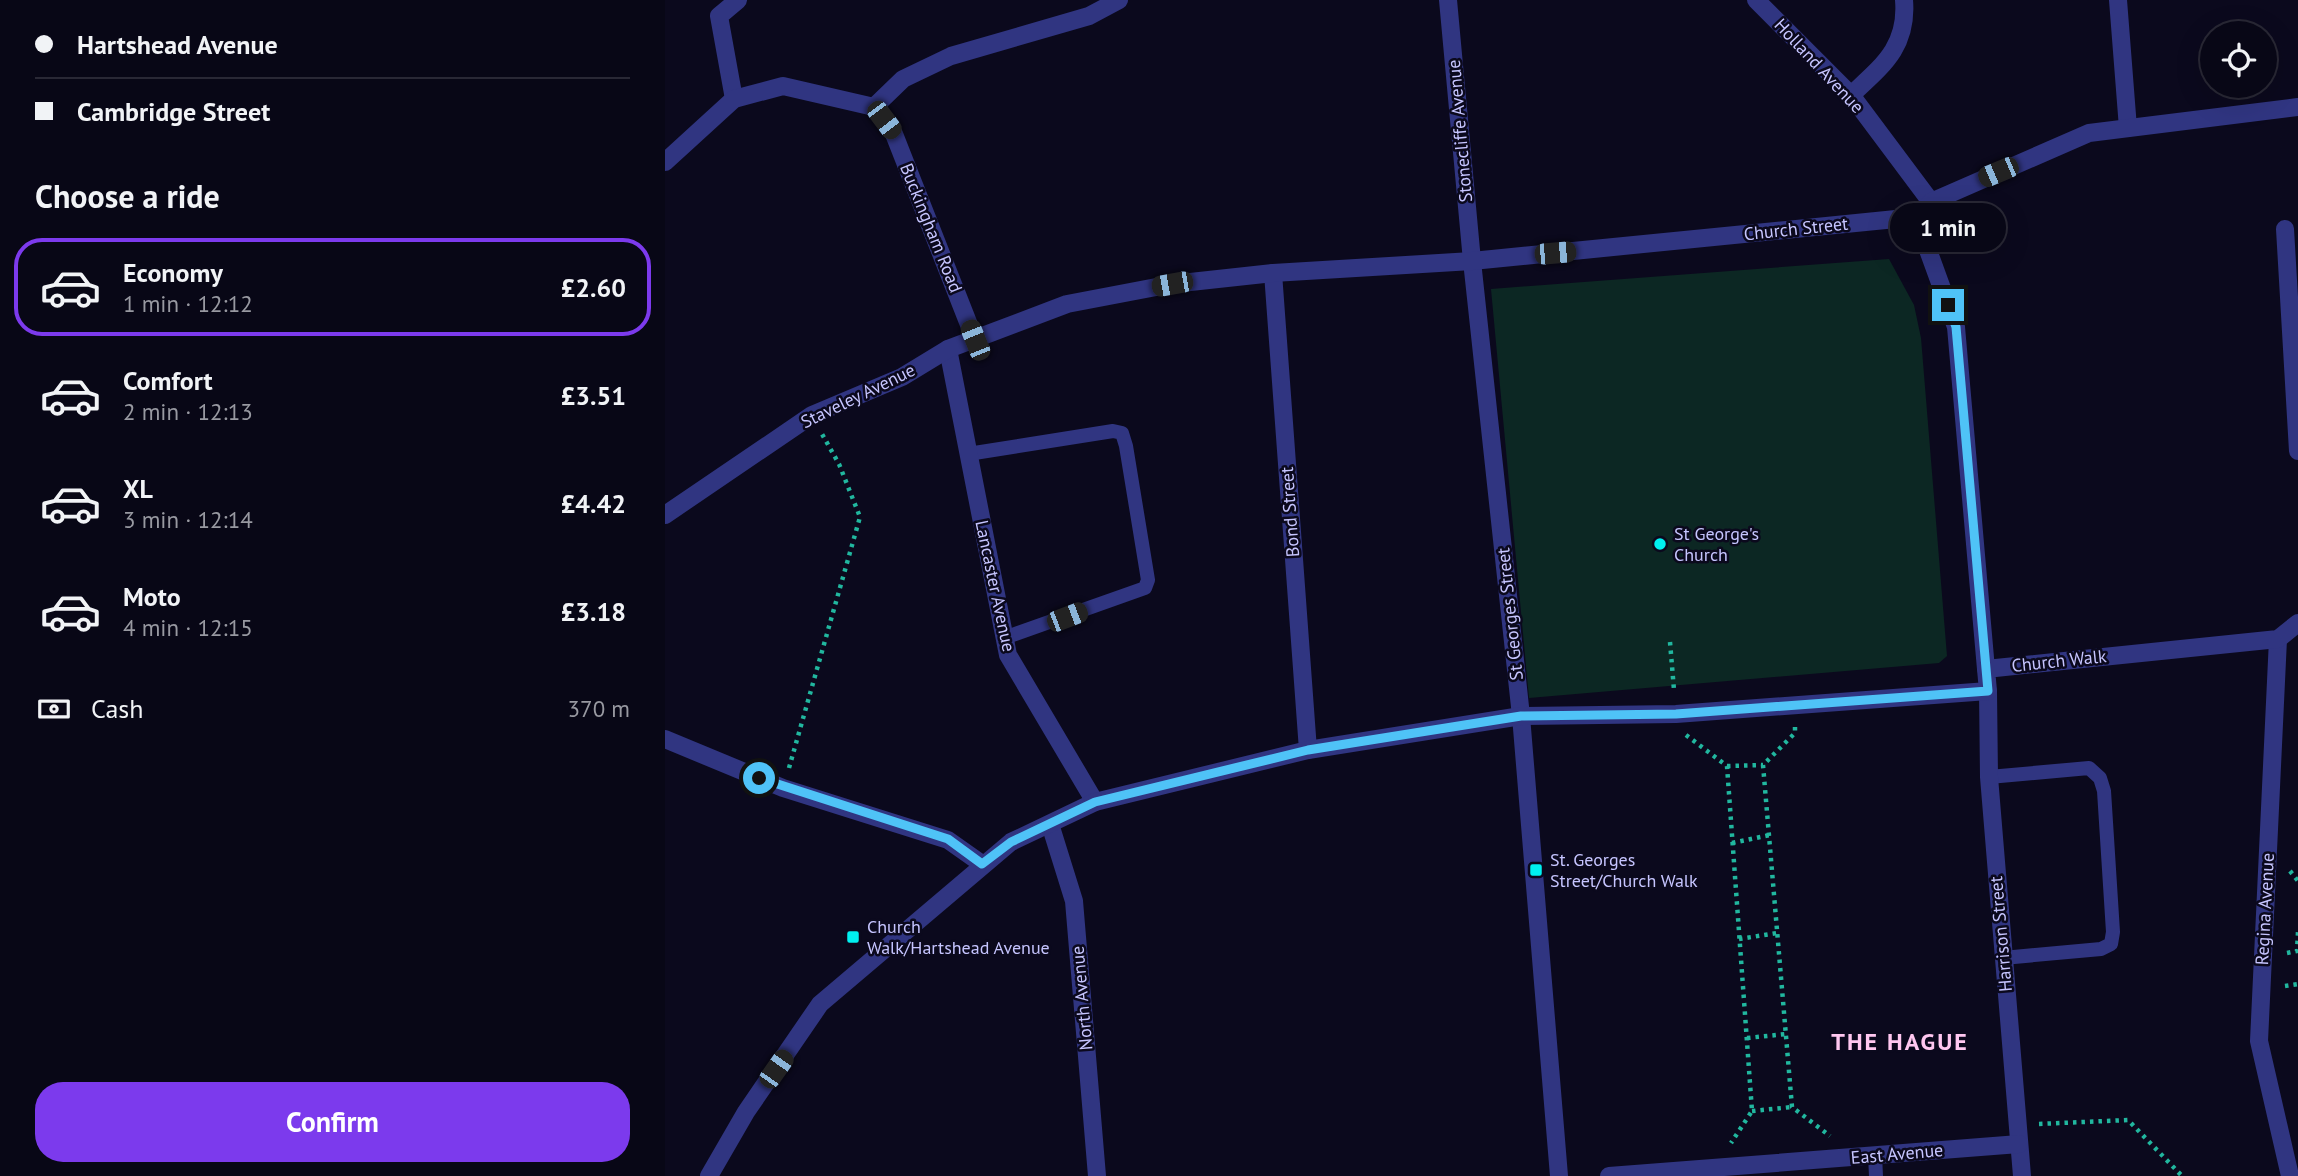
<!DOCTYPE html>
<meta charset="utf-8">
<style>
body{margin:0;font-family:"PT Sans",sans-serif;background:#161523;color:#f1f3f6;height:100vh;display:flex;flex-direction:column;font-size:26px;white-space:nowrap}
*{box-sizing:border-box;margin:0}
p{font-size:23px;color:#9899a1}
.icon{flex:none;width:38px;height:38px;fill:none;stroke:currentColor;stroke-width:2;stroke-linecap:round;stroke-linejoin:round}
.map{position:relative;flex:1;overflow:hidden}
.drawer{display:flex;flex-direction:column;background:#080716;width:665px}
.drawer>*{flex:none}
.top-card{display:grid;align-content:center;height:154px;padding:0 35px;background:#080716}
.buttons{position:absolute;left:1535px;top:21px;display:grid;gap:14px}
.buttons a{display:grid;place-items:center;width:77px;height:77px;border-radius:50%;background:#080716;box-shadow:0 7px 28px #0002,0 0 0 2px #292835;font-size:35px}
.end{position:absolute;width:32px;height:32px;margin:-16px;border:9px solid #4fc3f7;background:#111;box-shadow:0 0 0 4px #111}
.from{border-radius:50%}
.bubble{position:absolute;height:49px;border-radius:24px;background:#080716;box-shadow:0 7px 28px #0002,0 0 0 2px #292835;font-size:23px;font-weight:800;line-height:49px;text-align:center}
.car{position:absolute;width:21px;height:42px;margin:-21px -10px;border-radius:9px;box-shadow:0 0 5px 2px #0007;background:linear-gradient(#222 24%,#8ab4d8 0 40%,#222 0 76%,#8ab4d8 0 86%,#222 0)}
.top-card b{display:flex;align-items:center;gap:24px;height:66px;font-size:26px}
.top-card b+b{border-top:2px solid #292835}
.top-card i{width:18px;height:18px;background:#f1f3f6}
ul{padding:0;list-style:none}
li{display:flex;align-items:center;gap:21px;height:98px;margin:0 14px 10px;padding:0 21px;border:4px solid transparent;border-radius:28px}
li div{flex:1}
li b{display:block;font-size:26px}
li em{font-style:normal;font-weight:800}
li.current{border-color:#7c3aed}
li>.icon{width:63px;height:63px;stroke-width:1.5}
h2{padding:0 35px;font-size:32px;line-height:84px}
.pay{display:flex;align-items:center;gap:18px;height:77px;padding:0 35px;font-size:26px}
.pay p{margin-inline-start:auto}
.primary-button{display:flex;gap:14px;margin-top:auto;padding:14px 35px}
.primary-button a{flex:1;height:80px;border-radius:28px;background:#7c3aed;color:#fff;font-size:28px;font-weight:800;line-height:80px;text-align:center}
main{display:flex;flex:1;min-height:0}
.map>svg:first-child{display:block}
.green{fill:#0c2723}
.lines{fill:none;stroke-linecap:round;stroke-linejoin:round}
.path{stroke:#21b79f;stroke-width:4.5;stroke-dasharray:3.5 5;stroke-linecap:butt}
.lane{stroke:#303581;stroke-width:14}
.street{stroke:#303581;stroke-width:18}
.route{stroke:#4fc3f7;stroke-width:9}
.poi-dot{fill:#00f0f0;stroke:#0b091d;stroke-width:2.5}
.labels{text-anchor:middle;stroke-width:5;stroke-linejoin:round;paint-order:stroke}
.street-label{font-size:18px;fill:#c6c5ff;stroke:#0b091d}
.poi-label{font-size:18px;fill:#c6c5ff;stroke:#0b091d;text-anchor:start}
.district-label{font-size:24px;font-weight:bold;letter-spacing:2px;fill:#ffc7f0;stroke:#0b091d}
</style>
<main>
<section class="drawer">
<div class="top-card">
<b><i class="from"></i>Hartshead Avenue</b>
<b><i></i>Cambridge Street</b>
</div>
<h2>Choose a ride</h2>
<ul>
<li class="current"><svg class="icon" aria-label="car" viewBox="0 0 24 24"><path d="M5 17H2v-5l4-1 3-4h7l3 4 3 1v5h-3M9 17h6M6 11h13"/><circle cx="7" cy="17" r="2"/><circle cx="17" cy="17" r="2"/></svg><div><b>Economy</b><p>1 min · 12:12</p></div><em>£2.60</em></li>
<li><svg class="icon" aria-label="car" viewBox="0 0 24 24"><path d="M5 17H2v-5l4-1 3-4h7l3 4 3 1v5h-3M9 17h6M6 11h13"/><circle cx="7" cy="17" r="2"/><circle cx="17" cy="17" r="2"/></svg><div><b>Comfort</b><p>2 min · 12:13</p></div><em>£3.51</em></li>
<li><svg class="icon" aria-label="car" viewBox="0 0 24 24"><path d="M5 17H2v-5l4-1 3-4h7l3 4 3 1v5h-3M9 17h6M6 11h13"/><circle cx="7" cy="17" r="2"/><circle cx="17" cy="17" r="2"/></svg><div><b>XL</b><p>3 min · 12:14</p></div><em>£4.42</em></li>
<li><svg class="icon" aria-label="car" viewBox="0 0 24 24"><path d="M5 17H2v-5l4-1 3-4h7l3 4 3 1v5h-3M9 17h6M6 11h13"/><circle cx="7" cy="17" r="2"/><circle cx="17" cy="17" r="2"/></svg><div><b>Moto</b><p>4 min · 12:15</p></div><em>£3.18</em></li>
</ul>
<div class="pay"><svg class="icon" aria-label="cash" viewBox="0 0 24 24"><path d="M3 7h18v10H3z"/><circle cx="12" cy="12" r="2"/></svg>Cash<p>370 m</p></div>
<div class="primary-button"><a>Confirm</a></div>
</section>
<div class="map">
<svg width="1633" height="1176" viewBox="0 0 1633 1176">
<rect width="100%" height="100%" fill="#0b091d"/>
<path class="green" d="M1224 259 1249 305 1256 338 1282 656 1274 663 864 698 826 289Z"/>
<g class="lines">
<g class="path">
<path d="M1005 642 1009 690"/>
<path d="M1130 727V733L1098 765 1127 1107 1165 1136"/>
<path d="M1021 735 1062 766 1087 1111 1066 1143"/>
<path d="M1062 766 1098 765"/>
<path d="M124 768 195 517 174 464 157 434"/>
<path d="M1067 843 1105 835"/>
<path d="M1625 871 1633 881"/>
<path d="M1074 939 1112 933"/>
<path d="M1622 953 1632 951 1633 932"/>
<path d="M1620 986 1633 984"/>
<path d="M1082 1038 1121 1034"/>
<path d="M1087 1111 1127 1107"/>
<path d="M1374 1124 1463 1120 1517 1176"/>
</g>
<g class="lane">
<path d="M303 454 448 431 457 433 461 446 483 580 480 588 339 638"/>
<path d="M1324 777 1424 768 1435 778 1439 791 1448 932 1446 944 1436 949 1338 958"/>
<path d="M1210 1155 1211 1176"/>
</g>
<g class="street">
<path d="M783 0 807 261 856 716 894 1176"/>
<path d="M1091 0 1186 95 1266 202"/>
<path d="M1453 0 1463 128"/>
<path d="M1186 95C1217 66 1243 47 1239 0"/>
<path d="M69 99 54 16 73 0"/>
<path d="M209 107 238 79 286 56 424 16 454 0"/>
<path d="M0 162 69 99 118 86 209 107 229 134 310 340"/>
<path d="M1251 217 1291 327 1321 669"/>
<path d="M1620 229 1633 451"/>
<path d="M608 273 643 750"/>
<path d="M283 349 343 655 430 802"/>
<path d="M0 515 147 415 237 377 283 349 402 304 507 284 608 273 807 261 1251 217 1266 202 1424 133 1633 107"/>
<path d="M1613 639 1594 1041 1625 1176"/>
<path d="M1323 691 1324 777 1357 1176"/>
<path d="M0 739 118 788 283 840 317 864"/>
<path d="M385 824 409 901 432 1176"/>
<path d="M44 1176 81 1112 155 1004 346 842 430 802 643 750 856 716 1011 714 1323 691 1321 669 1613 639 1633 623"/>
<path d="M944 1176 1354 1144"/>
</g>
</g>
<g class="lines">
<path class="route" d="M94 778 283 839 317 864 346 842 430 802 643 750 856 716 1011 714 1323 691 1291 327 1283 305"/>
</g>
<g class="poi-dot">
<circle cx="995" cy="544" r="7"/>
<rect x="864" y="863" width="14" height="14" rx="3.5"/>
<rect x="181" y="930" width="14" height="14" rx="3.5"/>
</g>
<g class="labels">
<g class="street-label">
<text transform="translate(1154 66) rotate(47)" y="6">Holland Avenue</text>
<text transform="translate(795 131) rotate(-95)" y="6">Stonecliffe Avenue</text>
<text transform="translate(266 228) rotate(68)" y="6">Buckingham Road</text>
<text transform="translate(1131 229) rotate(-6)" y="6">Church Street</text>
<text transform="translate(193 396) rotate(-26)" y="6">Staveley Avenue</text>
<text transform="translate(625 512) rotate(-94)" y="6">Bond Street</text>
<text transform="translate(330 586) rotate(78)" y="6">Lancaster Avenue</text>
<text transform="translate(845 614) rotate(-96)" y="6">St Georges Street</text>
<text transform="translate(1394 661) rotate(-6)" y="6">Church Walk</text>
<text transform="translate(1600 909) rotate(-87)" y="6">Regina Avenue</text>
<text transform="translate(1336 934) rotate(-95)" y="6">Harrison Street</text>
<text transform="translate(417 998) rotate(-95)" y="6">North Avenue</text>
<text transform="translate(1232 1154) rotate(-5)" y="6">East Avenue</text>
</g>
<g class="poi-label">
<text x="1009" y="540">St George's<tspan x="1009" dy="21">Church</tspan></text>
<text x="885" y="866">St. Georges<tspan x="885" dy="21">Street/Church Walk</tspan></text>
<text x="202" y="933">Church<tspan x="202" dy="21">Walk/Hartshead Avenue</tspan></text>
</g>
<g class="district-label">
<text x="1235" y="1050">THE HAGUE</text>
</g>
</g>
</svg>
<div class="buttons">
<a><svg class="icon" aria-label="locate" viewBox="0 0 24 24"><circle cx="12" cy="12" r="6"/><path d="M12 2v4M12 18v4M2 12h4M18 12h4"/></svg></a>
</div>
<i class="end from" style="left:94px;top:778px"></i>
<i class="end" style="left:1283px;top:305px"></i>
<div class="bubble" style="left:1225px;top:203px;width:116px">1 min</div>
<i class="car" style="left:219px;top:120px;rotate:143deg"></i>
<i class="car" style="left:1333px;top:172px;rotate:247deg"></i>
<i class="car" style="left:890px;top:253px;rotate:85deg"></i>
<i class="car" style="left:507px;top:284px;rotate:260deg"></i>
<i class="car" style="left:310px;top:340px;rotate:338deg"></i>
<i class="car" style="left:402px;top:617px;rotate:69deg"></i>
<i class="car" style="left:111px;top:1069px;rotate:35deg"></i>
</div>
</main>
